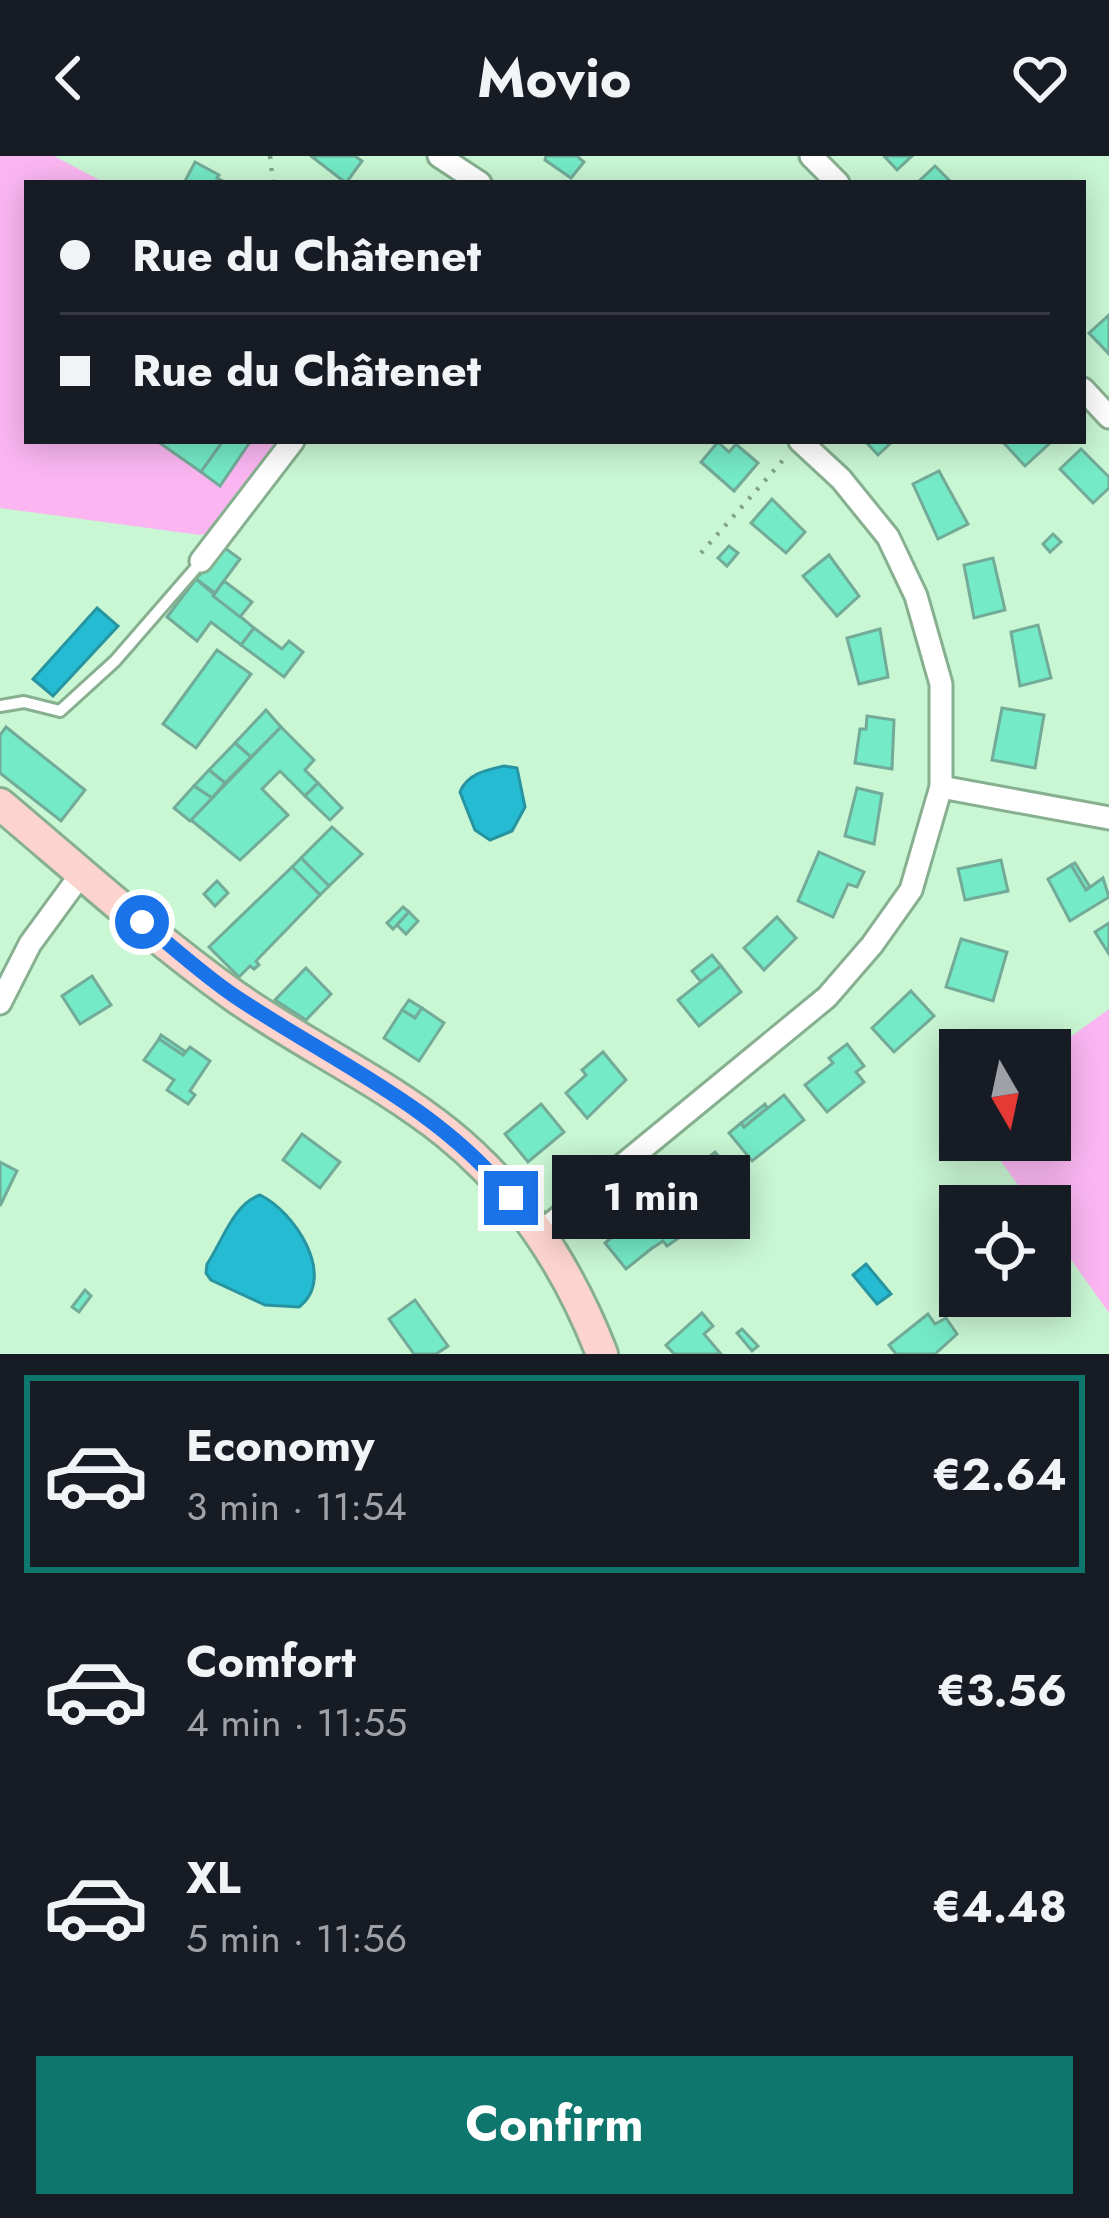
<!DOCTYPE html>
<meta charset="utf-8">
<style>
body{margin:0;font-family:Jost,sans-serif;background:#20242c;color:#f1f3f6;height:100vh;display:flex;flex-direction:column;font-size:45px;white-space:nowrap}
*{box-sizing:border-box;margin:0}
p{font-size:39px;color:#9ea1a6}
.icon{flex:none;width:66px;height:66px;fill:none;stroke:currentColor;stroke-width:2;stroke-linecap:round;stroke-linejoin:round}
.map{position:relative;height:1198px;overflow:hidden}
.panel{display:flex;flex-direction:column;background:#171b24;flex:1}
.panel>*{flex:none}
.top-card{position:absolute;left:24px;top:24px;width:1062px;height:264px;border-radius:0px;box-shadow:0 6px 30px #0003;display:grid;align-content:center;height:264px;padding:0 36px;background:#171b24}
.needle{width:78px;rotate:171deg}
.tools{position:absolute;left:939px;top:873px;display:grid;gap:24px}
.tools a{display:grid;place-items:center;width:132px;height:132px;border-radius:0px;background:#171b24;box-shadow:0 6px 30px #0003;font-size:60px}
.end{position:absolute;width:54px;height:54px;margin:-27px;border:15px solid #1a73e8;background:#fff;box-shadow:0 0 0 6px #fff}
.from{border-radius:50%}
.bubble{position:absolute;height:84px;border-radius:0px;background:#171b24;box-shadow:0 6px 30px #0003;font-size:39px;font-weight:700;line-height:84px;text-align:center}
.top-card b{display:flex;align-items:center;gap:42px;height:114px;font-size:45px}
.top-card b+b{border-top:3px solid #363941}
.top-card i{width:30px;height:30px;background:#f1f3f6}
ul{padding:21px 0 0;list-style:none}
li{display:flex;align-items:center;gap:36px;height:198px;margin:0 24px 18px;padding:0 12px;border:6px solid transparent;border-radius:0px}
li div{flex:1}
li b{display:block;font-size:45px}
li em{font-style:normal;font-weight:700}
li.on{border-color:#0f766e}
li>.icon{width:108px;height:108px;stroke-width:1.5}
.primary-button{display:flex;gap:24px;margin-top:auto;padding:24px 36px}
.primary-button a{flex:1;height:138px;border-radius:0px;background:#0f766e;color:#fff;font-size:48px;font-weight:700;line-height:138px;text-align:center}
header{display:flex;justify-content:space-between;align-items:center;height:156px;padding:0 36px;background:#171b24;font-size:54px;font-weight:700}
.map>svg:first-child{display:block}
.green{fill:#fbb6f2}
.water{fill:#25bbd2;stroke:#2795a1;stroke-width:3}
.building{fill:#74eac6;stroke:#72ab98;stroke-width:3}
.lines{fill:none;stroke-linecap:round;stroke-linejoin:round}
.lane-casing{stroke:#86b08f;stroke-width:16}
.street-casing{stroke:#86b08f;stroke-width:27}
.secondary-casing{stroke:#86b08f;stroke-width:36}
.path{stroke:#82a389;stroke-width:4.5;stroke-dasharray:3 9;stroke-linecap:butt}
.lane{stroke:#fff;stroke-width:10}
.street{stroke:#fff;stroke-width:21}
.secondary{stroke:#fcd4cd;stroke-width:30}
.route{stroke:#1a73e8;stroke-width:15}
</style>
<header><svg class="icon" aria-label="back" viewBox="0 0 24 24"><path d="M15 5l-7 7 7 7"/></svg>Movio<svg class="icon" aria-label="heart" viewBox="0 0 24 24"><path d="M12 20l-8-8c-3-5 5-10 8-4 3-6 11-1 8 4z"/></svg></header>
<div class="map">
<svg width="1109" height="1198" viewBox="0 0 1109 1198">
<rect width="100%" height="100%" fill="#c9f6d3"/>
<g class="green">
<path d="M0 0H54L105 27H27V285H277L213 376 200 379 0 352Z"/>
<path d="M1109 853V1157L1050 1074V1050H1033L986 984H1050V896Z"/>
</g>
<g class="water">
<path d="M97 452 118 470 53 540 33 523Z"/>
<path d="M504 610 517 612 525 651 512 675 490 684 475 674 460 636C467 618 486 614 504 610Z"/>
<path d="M260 1039C294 1055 338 1121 299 1151L265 1149 211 1124 206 1117 207 1108C222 1086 234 1047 260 1039Z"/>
<path d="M866 1108 891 1138 877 1148 853 1119Z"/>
</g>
<g class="building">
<path d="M311 0H355L362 5 346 27Z"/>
<path d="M546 0H577L584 6 571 22 545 4Z"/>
<path d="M884 0H912L897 14Z"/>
<path d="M195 6 219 19 217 22 227 27H184Z"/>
<path d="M935 10 952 27H917Z"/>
<path d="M1109 159V198L1089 177Z"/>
<path d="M157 285H223L201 316Z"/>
<path d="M223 285 250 286 220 330 201 316Z"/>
<path d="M865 285H893L878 299Z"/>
<path d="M1002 285H1046L1049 288 1025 310Z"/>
<path d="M718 286 729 296 736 288 758 307 734 335 701 306Z"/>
<path d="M1081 293 1109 321V332L1093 347 1060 313Z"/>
<path d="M939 315 968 368 938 383 913 328Z"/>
<path d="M772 343 805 376 786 397 751 367Z"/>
<path d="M1053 378 1061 386 1050 396 1043 388Z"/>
<path d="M222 390 240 403 215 437 196 423Z"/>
<path d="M729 390 738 397 727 410 718 402Z"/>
<path d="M829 399 859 440 837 460 803 420Z"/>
<path d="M993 402 1005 454 974 462 964 409Z"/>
<path d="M196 423 254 472 241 489 211 466 197 485 167 461Z"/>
<path d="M224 425 252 446 240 461 213 440Z"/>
<path d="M1038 469 1051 522 1020 530 1011 476Z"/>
<path d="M254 472 282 493 289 485 303 496 284 521 241 489Z"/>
<path d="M880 473 888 521 859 528 847 482Z"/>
<path d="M217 494 251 518 196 592 163 568Z"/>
<path d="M1002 552 1044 559 1035 612 992 604Z"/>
<path d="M266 554 281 571 251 601 235 587Z"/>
<path d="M867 560 894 564 892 613 855 607 860 573H866Z"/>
<path d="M6 571 85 634 61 665 0 617V579Z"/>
<path d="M281 571 314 604 305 614 318 627 305 640 280 615 262 633 288 659 240 704 191 664Z"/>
<path d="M235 587 251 601 225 627 209 614Z"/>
<path d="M209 614 225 627 212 642 194 630Z"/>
<path d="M318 627 342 652 330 664 305 640Z"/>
<path d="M194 630 212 642 190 665 174 652Z"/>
<path d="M857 632 882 638 874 688 845 680Z"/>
<path d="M332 671 362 698 329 730 301 702Z"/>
<path d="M819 696 864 716 857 731 848 728 833 761 798 745Z"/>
<path d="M301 702 329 730 320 739 292 711Z"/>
<path d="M1001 704 1008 735 965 744 958 713Z"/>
<path d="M1075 707 1090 731 1086 734 1071 709Z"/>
<path d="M1071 709 1086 734 1103 722 1109 741 1070 765 1048 723Z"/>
<path d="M292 711 320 739 256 805 259 809 254 813 250 810 239 821 209 791Z"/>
<path d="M217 725 228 737 215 750 204 738Z"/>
<path d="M403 751 409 756 393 773 387 767Z"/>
<path d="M409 756 418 765 406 778 397 769Z"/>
<path d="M777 761 796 782 764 814 744 792Z"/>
<path d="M1109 767V798L1095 776Z"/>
<path d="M961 783 1007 796 993 845 946 831Z"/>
<path d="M712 799 721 810 701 826 692 815Z"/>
<path d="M721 810 741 836 699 870 678 844Z"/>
<path d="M306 812 331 838 306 864 275 844Z"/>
<path d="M92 820 111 849 80 868 62 840Z"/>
<path d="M911 835 934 860 894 896 872 872Z"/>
<path d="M409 844 422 852 415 862 402 854Z"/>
<path d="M422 852 444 867 419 905 384 882 402 854 415 862Z"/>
<path d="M161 879 186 896 183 899 159 883Z"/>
<path d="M159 883 183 899 190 891 210 905 190 935 195 939 188 948 167 934 174 924 144 904Z"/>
<path d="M847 888 864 910 856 916 864 926 827 956 805 929 833 907 829 902Z"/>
<path d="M603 896 626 924 587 962 566 937 586 919 582 914Z"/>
<path d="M784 939 804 964 752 1005 729 977 741 967 744 971Z"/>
<path d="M541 948 564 976 528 1006 505 978Z"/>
<path d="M765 948 767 952 744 971 741 967Z"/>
<path d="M302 978 340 1006 320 1032 283 1004Z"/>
<path d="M715 996 738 1024 730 1031 735 1036 715 1052 718 1056 707 1066 685 1039 709 1022 698 1010Z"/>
<path d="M0 1006 17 1015 0 1050Z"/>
<path d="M655 1051 680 1081 667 1090 663 1085 651 1093 626 1113 605 1087 620 1074 626 1077Z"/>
<path d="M85 1134 91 1140 79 1156 72 1151Z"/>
<path d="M415 1144 448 1190 436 1198H414L389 1163Z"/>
<path d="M702 1157 713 1170 704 1178 721 1198H674L666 1189Z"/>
<path d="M928 1158 935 1168 946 1162 957 1178 935 1198H896L889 1189Z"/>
<path d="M742 1173 758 1190 752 1195 737 1177Z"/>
</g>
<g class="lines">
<defs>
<path id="lane" d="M0 550 24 546 60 555 115 505 201 406"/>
<g id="street">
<path d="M439 0 480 27"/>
<path d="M811 0 838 27"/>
<path d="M1083 233 1109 261"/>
<path d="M201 405 293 285"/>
<path d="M941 631 1109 662"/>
<path d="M0 847 30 788 82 717"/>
<path d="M541 1076 827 841 872 789 911 734 941 631V528L916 440 888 381 841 323 800 285"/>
</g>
<path id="secondary" d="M0 648C76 712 152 781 233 839 302 888 381 924 447 977 519 1035 569 1113 602 1198"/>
</defs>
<use href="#lane" class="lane-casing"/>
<use href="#street" class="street-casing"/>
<use href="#secondary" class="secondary-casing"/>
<g class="path">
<path d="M270 0 273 27"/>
<path d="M701 397 785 302"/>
</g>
<use href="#lane" class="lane"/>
<use href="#street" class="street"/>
<use href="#secondary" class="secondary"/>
</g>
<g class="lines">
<path class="route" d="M142 766C173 791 203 819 236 841 330 904 441 952 511 1042"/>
</g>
</svg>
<div class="tools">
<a><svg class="needle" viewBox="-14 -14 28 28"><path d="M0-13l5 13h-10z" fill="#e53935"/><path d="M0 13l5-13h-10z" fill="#9ea1a6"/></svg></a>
<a><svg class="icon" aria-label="locate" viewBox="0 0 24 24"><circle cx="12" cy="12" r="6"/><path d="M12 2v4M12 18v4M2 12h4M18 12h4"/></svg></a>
</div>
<i class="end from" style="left:142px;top:766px"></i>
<i class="end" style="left:511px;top:1042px"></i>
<div class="bubble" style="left:552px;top:999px;width:198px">1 min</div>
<div class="top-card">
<b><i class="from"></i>Rue du Châtenet</b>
<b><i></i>Rue du Châtenet</b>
</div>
</div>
<section class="panel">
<ul>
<li class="on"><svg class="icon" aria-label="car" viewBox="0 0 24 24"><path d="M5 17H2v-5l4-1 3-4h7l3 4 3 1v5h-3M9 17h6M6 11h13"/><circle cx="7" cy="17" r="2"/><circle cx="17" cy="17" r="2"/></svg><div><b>Economy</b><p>3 min · 11:54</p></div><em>€2.64</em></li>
<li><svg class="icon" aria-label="car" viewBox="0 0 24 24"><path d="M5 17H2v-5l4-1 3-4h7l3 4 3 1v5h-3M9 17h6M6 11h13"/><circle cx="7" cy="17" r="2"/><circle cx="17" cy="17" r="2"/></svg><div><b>Comfort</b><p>4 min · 11:55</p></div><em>€3.56</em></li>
<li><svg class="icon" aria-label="car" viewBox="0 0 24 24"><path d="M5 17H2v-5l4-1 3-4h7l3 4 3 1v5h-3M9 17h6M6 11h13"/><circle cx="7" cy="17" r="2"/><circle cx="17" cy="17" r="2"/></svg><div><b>XL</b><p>5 min · 11:56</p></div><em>€4.48</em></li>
</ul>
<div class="primary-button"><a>Confirm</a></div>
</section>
